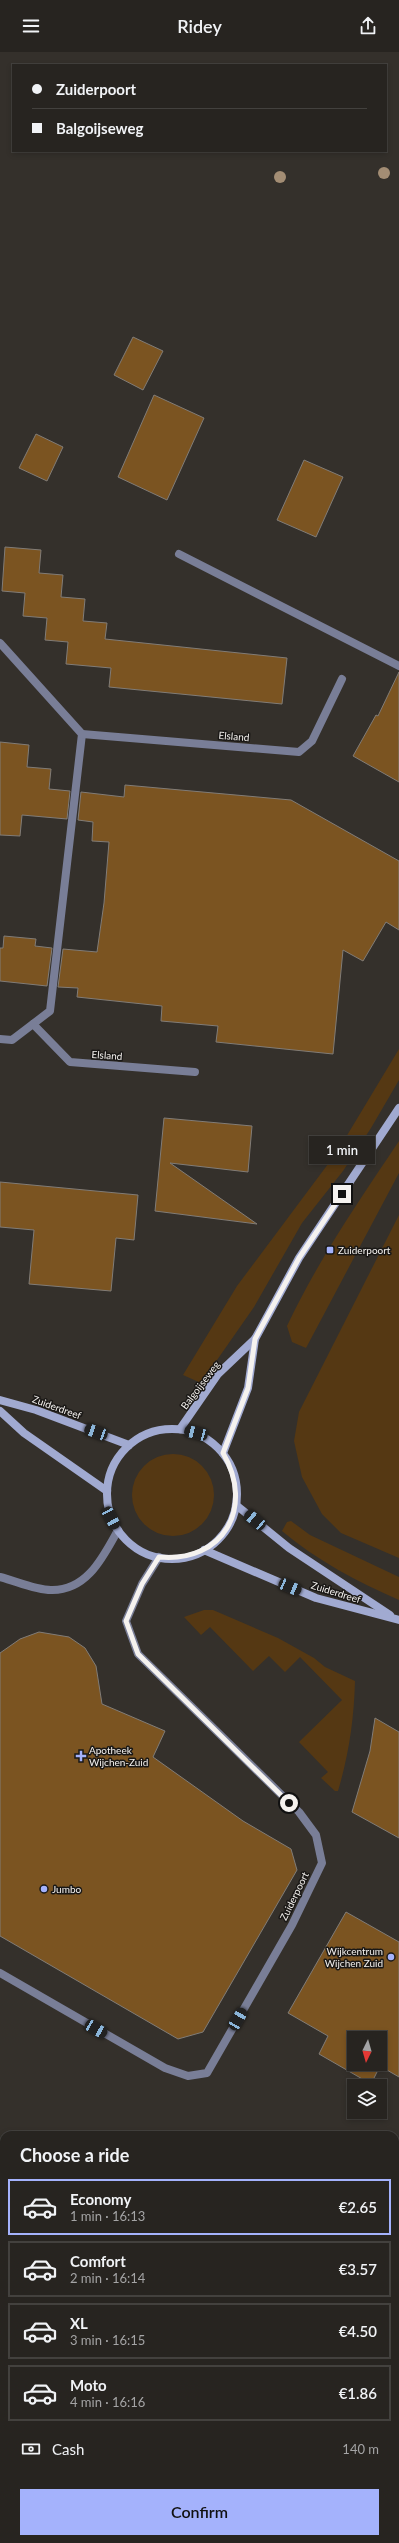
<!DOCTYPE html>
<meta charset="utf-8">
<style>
body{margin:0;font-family:Lato,sans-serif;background:#2f2c29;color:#f1f3f6;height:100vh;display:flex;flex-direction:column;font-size:15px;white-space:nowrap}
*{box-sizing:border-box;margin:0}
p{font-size:13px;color:#a4a4a5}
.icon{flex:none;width:22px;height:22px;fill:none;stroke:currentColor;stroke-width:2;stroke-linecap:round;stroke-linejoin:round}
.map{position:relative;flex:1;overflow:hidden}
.panel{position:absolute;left:0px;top:2079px;width:399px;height:412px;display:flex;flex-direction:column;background:#272420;border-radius:12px 12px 0 0;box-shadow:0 2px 6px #0003,0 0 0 1px #43413e}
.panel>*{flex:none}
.hud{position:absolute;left:12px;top:12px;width:375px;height:88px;border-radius:0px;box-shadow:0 2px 6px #0003,0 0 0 1px #43413e;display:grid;align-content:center;height:88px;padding:0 20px;background:#272420}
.needle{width:26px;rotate:185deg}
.controls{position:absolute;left:347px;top:1979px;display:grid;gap:8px}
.controls a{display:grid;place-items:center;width:40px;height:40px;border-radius:0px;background:#272420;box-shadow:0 2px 6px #0003,0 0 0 1px #43413e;font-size:20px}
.end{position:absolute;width:18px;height:18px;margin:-9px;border:5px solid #f5f2ef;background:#111;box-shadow:0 0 0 2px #111}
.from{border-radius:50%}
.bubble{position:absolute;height:28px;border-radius:0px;background:#272420;box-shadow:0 2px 6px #0003,0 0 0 1px #43413e;font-size:13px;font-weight:600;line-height:28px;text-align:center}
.car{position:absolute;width:12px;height:24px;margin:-12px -6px;border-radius:5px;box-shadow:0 0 3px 1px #0007;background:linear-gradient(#222 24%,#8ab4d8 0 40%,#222 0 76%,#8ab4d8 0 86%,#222 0)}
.hud b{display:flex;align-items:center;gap:14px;height:38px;font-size:15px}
.hud b+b{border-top:1px solid #43413e}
.hud i{width:10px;height:10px;background:#f1f3f6}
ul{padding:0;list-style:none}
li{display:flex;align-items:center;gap:12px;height:56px;margin:0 8px 6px;padding:0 12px;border:2px solid #43413e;border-radius:0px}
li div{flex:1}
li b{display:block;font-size:15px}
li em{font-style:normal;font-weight:600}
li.current{border-color:#a4b2fc}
li>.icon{width:36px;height:36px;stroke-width:1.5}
h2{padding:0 20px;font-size:18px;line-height:48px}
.pay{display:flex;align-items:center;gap:10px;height:44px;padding:0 20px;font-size:15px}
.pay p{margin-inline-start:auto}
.action{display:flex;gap:8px;margin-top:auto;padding:8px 20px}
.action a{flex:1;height:46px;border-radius:0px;background:#a4b2fc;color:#111;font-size:16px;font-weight:600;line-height:46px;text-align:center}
header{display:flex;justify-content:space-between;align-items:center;height:52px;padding:0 20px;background:#272420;font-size:18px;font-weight:600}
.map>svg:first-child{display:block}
.green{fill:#553813}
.building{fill:#7b5421;stroke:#817c77;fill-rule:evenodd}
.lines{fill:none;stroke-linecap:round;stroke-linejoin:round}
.lane{stroke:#797e97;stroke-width:8}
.street{stroke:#797e97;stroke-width:8}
.secondary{stroke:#a1aad1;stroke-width:8}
.tree{fill:#a38d74}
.route{stroke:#f5f2ef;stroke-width:5}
.poi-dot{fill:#a4b2fc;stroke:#1a1816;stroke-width:1.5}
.labels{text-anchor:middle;stroke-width:3;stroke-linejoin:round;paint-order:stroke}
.street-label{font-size:10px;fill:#f5f2ef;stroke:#1a1816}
.poi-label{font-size:10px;fill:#f5f2ef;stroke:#1a1816;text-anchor:start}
</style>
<header><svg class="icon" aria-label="menu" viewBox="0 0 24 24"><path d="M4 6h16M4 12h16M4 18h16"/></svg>Ridey<svg class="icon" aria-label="share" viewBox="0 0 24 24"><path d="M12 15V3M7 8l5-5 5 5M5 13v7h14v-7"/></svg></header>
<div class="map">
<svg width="399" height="2491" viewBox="0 0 399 2491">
<rect width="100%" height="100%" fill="#34302b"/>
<g class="green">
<path d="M399 997V1028L371 1076 343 1119 302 1171 254 1255 201 1331 183 1323 237 1234 337 1100Z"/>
<path d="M399 1089V1121L306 1296 292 1290 287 1274C318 1208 359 1149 399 1089Z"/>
<path d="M399 1163V1506L341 1481 322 1462 302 1425 294 1389 299 1360Z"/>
<circle cx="173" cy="1443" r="41"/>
<path d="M291 1469 310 1483 399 1525V1548C358 1530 316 1508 282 1479L287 1470Z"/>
<path d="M204 1558H213L278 1586 314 1606 325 1615 355 1629C354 1667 349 1702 338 1739H335L321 1726 328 1720 299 1690 342 1648 300 1605 285 1620 269 1604 253 1619 210 1575 201 1583 184 1565Z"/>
<path d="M0 2275 4 2277V2315L0 2318Z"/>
<path d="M395 2280 399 2283V2368L395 2366Z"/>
<path d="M4 2390V2458L0 2456V2398Z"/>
<path d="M0 2464 4 2467V2487H10L8 2491H0Z"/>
</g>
<g class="building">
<path d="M133 285 163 299 143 338 114 323Z"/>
<path d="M154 343 204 366 167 448 118 425Z"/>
<path d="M36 382 63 395 47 429 19 416Z"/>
<path d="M304 408 343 425 316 485 277 468Z"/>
<path d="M5 495 41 498 39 521 63 523 61 545 85 547 83 569 107 571 105 587 287 606 282 652 109 635 111 616 66 612 68 590 45 588 47 566 23 564 25 541 2 539Z"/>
<path d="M399 620V730L353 704 376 663 378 664Z"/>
<path d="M0 690 29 693 27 715 51 717 49 737 70 739 67 767 22 763 20 784 0 783Z"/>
<path d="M125 733 291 748 399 809V878L386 870 363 909 343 898 333 1002 216 990 218 974 161 969 162 954 77 945 78 936 58 935 63 897 97 900 104 851 109 790 92 789 93 770 78 768 81 740 124 745Z"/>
<path d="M4 884 36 887 35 894 52 896 47 934 0 929V896H3Z"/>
<path d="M164 1066 252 1074 248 1120 170 1111 257 1172 155 1159Z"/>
<path d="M0 1130 138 1143 134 1188 116 1186 111 1239 29 1232 34 1178 0 1175Z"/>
<path d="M39 1580 69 1585 85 1596 96 1614 102 1652 165 1679 153 1705 243 1769 291 1797 297 1818 203 1980 178 1987 0 1884V1601L20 1587Z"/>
<path d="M375 1666 399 1680V1786L352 1760 370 1699Z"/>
<path d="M346 1860 399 1890V2025L380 2014 371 2032 319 2002 328 1984 288 1961ZM354 1986H380V2012H354Z"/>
</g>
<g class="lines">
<path class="lane" d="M179 502 399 614"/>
<g class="street">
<path d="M0 591 82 682 50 959 12 988 0 987"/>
<path d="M82 682 299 700 312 689 342 627"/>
<path d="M33 972 70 1010 195 1020"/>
<path d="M0 1525C16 1529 35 1538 51 1538 87 1539 103 1505 118 1478"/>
<path d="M0 1921 165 2016 188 2024 207 2021 292 1873 322 1811 316 1783 299 1760 138 1602 126 1569 142 1532 159 1505"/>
</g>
<g class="secondary">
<path d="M0 1348 36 1358 129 1393"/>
<path d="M0 1359 24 1381 107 1439"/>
<path d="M180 1377 218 1322 255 1287 299 1206 399 1056"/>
<circle cx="172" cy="1442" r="65"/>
<path d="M223 1401 248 1336 255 1287"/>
<path d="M236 1453 289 1496 390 1563"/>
<path d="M204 1498 316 1546 399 1568"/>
</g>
</g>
<g class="tree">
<circle cx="384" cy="121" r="6"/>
<circle cx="280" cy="125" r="6"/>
</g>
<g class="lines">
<path class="route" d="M289 1751 138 1602 126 1569 142 1532 159 1505C223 1511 255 1456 223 1401L248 1336 255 1287 299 1206 342 1142"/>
</g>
<g class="poi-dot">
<rect x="326" y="1194" width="8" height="8" rx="2"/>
<path d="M79 1698h4v4h4v4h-4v4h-4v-4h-4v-4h4z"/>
<circle cx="44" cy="1837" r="4"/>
<circle cx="391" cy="1905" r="4"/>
</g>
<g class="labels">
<g class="street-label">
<text transform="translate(234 684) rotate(5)" y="4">Elsland</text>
<text transform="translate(107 1003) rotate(4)" y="4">Elsland</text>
<text transform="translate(200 1333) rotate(-53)" y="4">Balgoijseweg</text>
<text transform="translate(57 1355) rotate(20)" y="4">Zuiderdreef</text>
<text transform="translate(336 1540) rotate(17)" y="4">Zuiderdreef</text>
<text transform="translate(294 1844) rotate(-64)" y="4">Zuiderpoort</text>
</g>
<g class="poi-label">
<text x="338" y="1202">Zuiderpoort</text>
<text x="89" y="1702">Apotheek<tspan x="89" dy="12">Wijchen-Zuid</tspan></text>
<text x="52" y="1841">Jumbo</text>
<text x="383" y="1903" text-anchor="end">Wijkcentrum<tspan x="383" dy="12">Wijchen Zuid</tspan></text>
</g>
</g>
</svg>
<div class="controls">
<a><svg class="needle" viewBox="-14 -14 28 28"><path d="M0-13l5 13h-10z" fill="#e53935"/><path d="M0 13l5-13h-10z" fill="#a4a4a5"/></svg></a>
<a><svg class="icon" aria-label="layers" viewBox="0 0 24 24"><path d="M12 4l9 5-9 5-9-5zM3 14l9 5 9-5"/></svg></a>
</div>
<i class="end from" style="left:289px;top:1751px"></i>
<i class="end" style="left:342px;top:1142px"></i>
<div class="bubble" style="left:309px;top:1084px;width:66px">1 min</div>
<i class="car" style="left:96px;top:1380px;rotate:290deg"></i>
<i class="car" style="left:196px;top:1381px;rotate:285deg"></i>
<i class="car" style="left:111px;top:1466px;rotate:152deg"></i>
<i class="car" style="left:255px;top:1468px;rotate:310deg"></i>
<i class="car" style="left:290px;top:1535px;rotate:113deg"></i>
<i class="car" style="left:238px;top:1967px;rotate:30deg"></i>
<i class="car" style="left:96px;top:1977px;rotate:120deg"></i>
<div class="hud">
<b><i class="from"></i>Zuiderpoort</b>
<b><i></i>Balgoijseweg</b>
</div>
<section class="panel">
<h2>Choose a ride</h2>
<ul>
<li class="current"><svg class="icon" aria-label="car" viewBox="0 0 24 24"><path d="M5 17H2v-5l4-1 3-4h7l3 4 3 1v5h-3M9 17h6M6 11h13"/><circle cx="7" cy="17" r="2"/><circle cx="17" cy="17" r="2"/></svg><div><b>Economy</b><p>1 min · 16:13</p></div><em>€2.65</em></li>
<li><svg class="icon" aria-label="car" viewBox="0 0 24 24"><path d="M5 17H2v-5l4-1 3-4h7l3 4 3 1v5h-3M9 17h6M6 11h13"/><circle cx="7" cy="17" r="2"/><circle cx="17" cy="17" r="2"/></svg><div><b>Comfort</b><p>2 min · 16:14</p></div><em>€3.57</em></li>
<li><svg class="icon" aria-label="car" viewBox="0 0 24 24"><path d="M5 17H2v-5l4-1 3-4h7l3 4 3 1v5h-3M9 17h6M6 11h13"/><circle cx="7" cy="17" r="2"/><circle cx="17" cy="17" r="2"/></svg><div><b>XL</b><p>3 min · 16:15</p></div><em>€4.50</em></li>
<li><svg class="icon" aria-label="car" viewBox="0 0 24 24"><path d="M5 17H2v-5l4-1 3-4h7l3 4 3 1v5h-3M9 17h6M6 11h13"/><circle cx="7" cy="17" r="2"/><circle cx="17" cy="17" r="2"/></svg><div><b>Moto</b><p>4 min · 16:16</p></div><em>€1.86</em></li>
</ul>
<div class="pay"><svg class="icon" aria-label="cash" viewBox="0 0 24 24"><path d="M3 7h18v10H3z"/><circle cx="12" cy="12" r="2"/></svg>Cash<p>140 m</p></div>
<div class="action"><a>Confirm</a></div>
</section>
</div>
